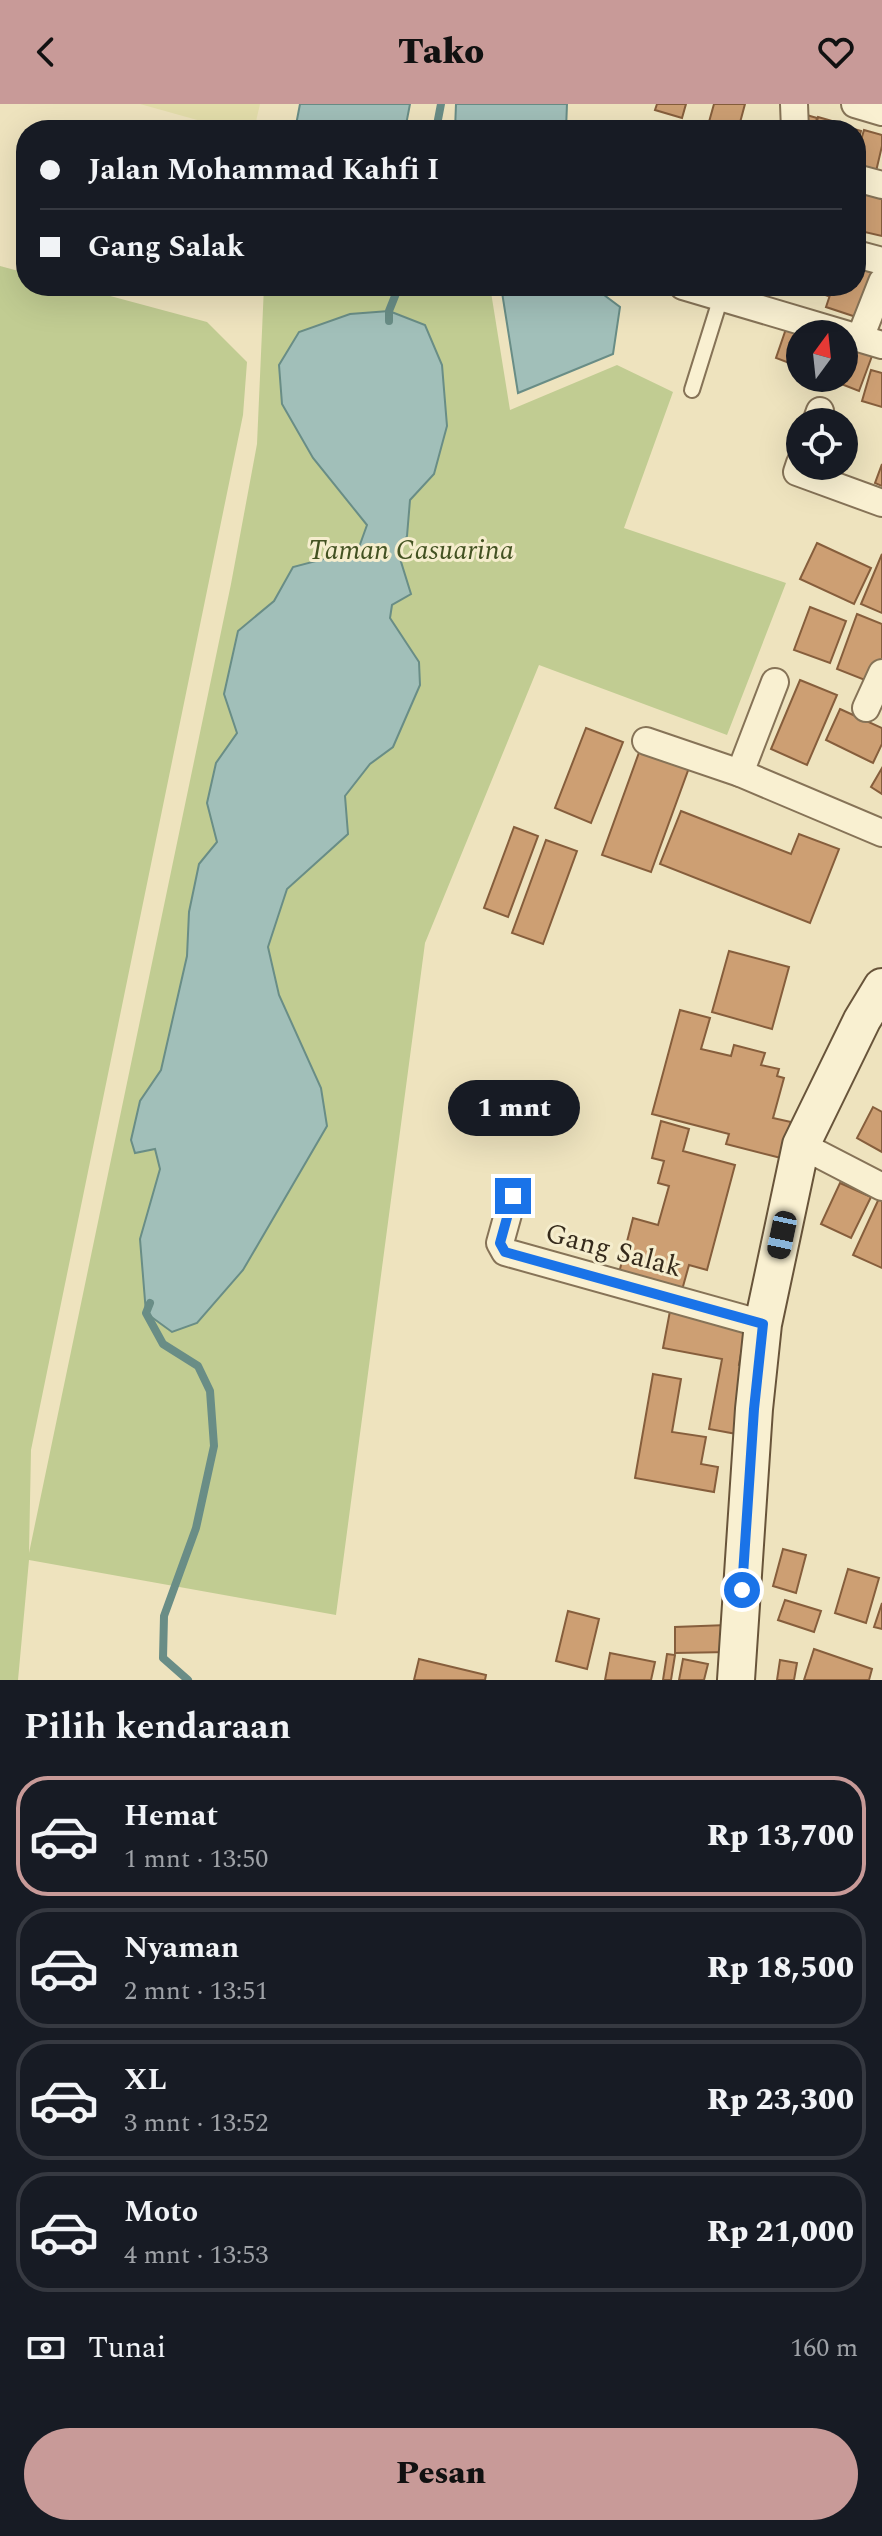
<!DOCTYPE html>
<html lang="id">
<meta charset="utf-8">
<style>
body{margin:0;font-family:Spectral,serif;background:#20242c;color:#f1f3f6;height:100vh;display:flex;flex-direction:column;font-size:30px;white-space:nowrap}
*{box-sizing:border-box;margin:0}
p{font-size:26px;color:#9ea1a6}
.icon{flex:none;width:44px;height:44px;fill:none;stroke:currentColor;stroke-width:2;stroke-linecap:round;stroke-linejoin:round}
.map{position:relative;height:1576px;overflow:hidden}
.details{display:flex;flex-direction:column;background:#171b24;flex:1}
.details>*{flex:none}
.guide{position:absolute;left:16px;top:16px;width:850px;height:176px;border-radius:32px;box-shadow:0 8px 32px #0002;display:grid;align-content:center;height:176px;padding:0 24px;background:#171b24}
.needle{width:52px;rotate:15deg}
.tools{position:absolute;left:786px;top:216px;display:grid;gap:16px}
.tools a{display:grid;place-items:center;width:72px;height:72px;border-radius:50%;background:#171b24;box-shadow:0 8px 32px #0002;font-size:40px}
.end{position:absolute;width:36px;height:36px;margin:-18px;border:10px solid #1a73e8;background:#fff;box-shadow:0 0 0 4px #fff}
.from{border-radius:50%}
.bubble{position:absolute;height:56px;border-radius:28px;background:#171b24;box-shadow:0 8px 32px #0002;font-size:26px;font-weight:800;line-height:56px;text-align:center}
.car{position:absolute;width:24px;height:48px;margin:-24px -12px;border-radius:10px;box-shadow:0 0 6px 2px #0007;background:linear-gradient(#222 24%,#8ab4d8 0 40%,#222 0 76%,#8ab4d8 0 86%,#222 0)}
.guide b{display:flex;align-items:center;gap:28px;height:76px;font-size:30px}
.guide b+b{border-top:2px solid #363941}
.guide i{width:20px;height:20px;background:#f1f3f6}
ul{padding:0;list-style:none}
li{display:flex;align-items:center;gap:24px;height:120px;margin:0 16px 12px;padding:0 8px;border:4px solid #363941;border-radius:32px}
li div{flex:1}
li b{display:block;font-size:30px}
li em{font-style:normal;font-weight:800}
li.current{border-color:#c89a98}
li>.icon{width:72px;height:72px;stroke-width:1.5}
h2{padding:0 24px;font-size:36px;line-height:96px}
.pay{display:flex;align-items:center;gap:20px;height:88px;padding:0 24px;font-size:30px}
.pay p{margin-inline-start:auto}
.primary-button{display:flex;gap:16px;margin-top:auto;padding:16px 24px}
.primary-button a{flex:1;height:92px;border-radius:48px;background:#c89a98;color:#111;font-size:32px;font-weight:800;line-height:92px;text-align:center}
header{display:flex;justify-content:space-between;align-items:center;height:104px;padding:0 24px;background:#c89a98;color:#111;font-size:36px;font-weight:800}
.map>svg:first-child{display:block}
.farmland{fill:#e4deab}
.green{fill:#c1cc92}
.water{fill:#a1bfb9;stroke:#698d86;stroke-width:2}
.lines{fill:none;stroke-linecap:round;stroke-linejoin:round}
.stream{stroke:#698d86;stroke-width:8}
.building{fill:#cd9f73;stroke:#865e3c;stroke-width:2}
.lane-casing{stroke:#867357;stroke-width:18}
.street-casing{stroke:#867357;stroke-width:30}
.secondary-casing{stroke:#68543a;stroke-width:40}
.lane{stroke:#f9f0d1;stroke-width:14}
.street{stroke:#f9f0d1;stroke-width:26}
.secondary{stroke:#f9f0d1;stroke-width:36}
.route{stroke:#1a73e8;stroke-width:10}
.labels{text-anchor:middle;stroke-width:6;stroke-linejoin:round;paint-order:stroke}
.park-label{font-size:28px;font-style:italic;fill:#435222;stroke:#f5edcd}
.street-label{font-size:28px;fill:#352a1b;stroke:#f5edcd}
</style>
<header><svg class="icon" aria-label="back" viewBox="0 0 24 24"><path d="M15 5l-7 7 7 7"/></svg>Tako<svg class="icon" aria-label="heart" viewBox="0 0 24 24"><path d="M12 20l-8-8c-3-5 5-10 8-4 3-6 11-1 8 4z"/></svg></header>
<div class="map">
<svg width="882" height="1576" viewBox="0 0 882 1576">
<rect width="100%" height="100%" fill="#eee3be"/>
<path class="farmland" d="M140 0H260L254 26H233Z"/>
<path class="green" d="M0 162 26 169V182H73L207 218 247 258 243 311 31 1346 29 1449 231 480 257 340 264 182H490L510 306 617 261 673 288 624 424 786 479 727 631 539 561 425 839 336 1511 29 1456 18 1576H0Z"/>
<g class="water">
<path d="M300 0H410L405 26H295Z"/>
<path d="M456 0H567L566 26H455Z"/>
<path d="M501 182H592L620 203 613 250 518 289Z"/>
<path d="M389 207 425 221 442 261 447 322 434 370 410 396 407 432 398 448 411 490 392 501 390 514 419 558 420 581 393 643 370 660 345 692 348 730 287 785 268 843 279 891 321 984 327 1022 243 1166 197 1219 172 1228 146 1209 140 1135 160 1065 155 1045 135 1049 131 1036 140 997 161 966 187 852 189 808 199 760 217 738 207 699 216 659 237 629 224 590 238 527 274 497 293 463 358 446 367 421 313 354 282 300 279 261 299 228 350 210Z"/>
</g>
<g class="lines">
<g class="stream">
<path d="M436 26 441 0"/>
<path d="M389 217V207L399 182"/>
<path d="M150 1199 146 1209 163 1240 198 1262 210 1287 214 1342 196 1424 164 1512 163 1554 188 1576"/>
</g>
</g>
<g class="building">
<path d="M657 0H686L682 14 655 6Z"/>
<path d="M714 0H745L738 26 707 25Z"/>
<path d="M796 8 817 14 814 26H798Z"/>
<path d="M818 13 839 19 837 26H815Z"/>
<path d="M840 21 861 27 856 47V26H839Z"/>
<path d="M864 26 882 31V42L874 76 856 71V53Z"/>
<path d="M864 80 882 85V132L856 126Z"/>
<path d="M856 156 877 162 859 214 826 203 833 182H856Z"/>
<path d="M800 182H831L828 192Z"/>
<path d="M789 216 800 230V263L776 254Z"/>
<path d="M844 234 875 244 859 287 826 274H844Z"/>
<path d="M871 266 882 269V303L862 297Z"/>
<path d="M882 360V382L875 379Z"/>
<path d="M817 439 871 464 854 500 800 475Z"/>
<path d="M882 450V509L861 500Z"/>
<path d="M810 503 846 517 830 559 794 546Z"/>
<path d="M857 510 882 520V563L875 580 837 565Z"/>
<path d="M800 576 837 591 807 661 771 645Z"/>
<path d="M840 605 882 624V640L873 659 826 636Z"/>
<path d="M586 624 623 638 591 719 555 704Z"/>
<path d="M641 643 690 661 651 768 602 751Z"/>
<path d="M882 664V690L871 683Z"/>
<path d="M681 707 791 750 799 730 839 745 810 819 660 760Z"/>
<path d="M514 723 538 732 508 813 484 804Z"/>
<path d="M546 736 577 747 543 840 512 829Z"/>
<path d="M729 847 789 863 772 925 712 908Z"/>
<path d="M680 906 710 914 701 945 731 952 734 941 765 949 761 961 779 965 777 972 784 974 773 1014 791 1018 781 1054 726 1040 729 1030 652 1010Z"/>
<path d="M873 1003 882 1008V1048L857 1034Z"/>
<path d="M661 1017 689 1025 683 1047 735 1061 707 1166 689 1161 682 1186 619 1169 633 1114 658 1121 669 1082 658 1079 664 1057 652 1054Z"/>
<path d="M840 1079 871 1093 851 1134 821 1120Z"/>
<path d="M881 1090H882V1164L853 1151Z"/>
<path d="M670 1207 746 1222 739 1261 756 1264 742 1331 709 1325 722 1255 663 1244Z"/>
<path d="M653 1270 681 1275 672 1328 706 1333 701 1360 718 1363 714 1388 635 1374Z"/>
<path d="M783 1445 806 1451 796 1489 773 1482Z"/>
<path d="M848 1465 879 1474 866 1519 835 1509Z"/>
<path d="M785 1496 821 1507 814 1528 778 1516Z"/>
<path d="M882 1499V1525L874 1523Z"/>
<path d="M568 1507 599 1515 587 1565 556 1557Z"/>
<path d="M727 1521 728 1548 675 1549V1523Z"/>
<path d="M814 1545 872 1565 869 1576H804Z"/>
<path d="M610 1549 655 1558 651 1576H605Z"/>
<path d="M667 1550 675 1551 671 1576H663Z"/>
<path d="M419 1555 486 1571 485 1576H414Z"/>
<path d="M683 1555 708 1560 704 1576H679Z"/>
<path d="M780 1556 797 1559 794 1576H777Z"/>
</g>
<g class="lines">
<defs>
<path id="lane" d="M692 286 721 193"/>
<g id="street">
<path d="M794 0 795 26"/>
<path d="M855 0 882 8"/>
<path d="M856 74 882 81"/>
<path d="M856 150 882 157"/>
<path d="M683 182 882 241"/>
<path d="M860 234 882 178"/>
<path d="M816 318 820 307"/>
<path d="M800 359 797 368 882 399"/>
<path d="M775 578 740 669 882 729"/>
<path d="M866 604 882 569"/>
<path d="M646 637 740 669"/>
<path d="M801 1041 882 1083"/>
<path d="M513 1092 500 1139 505 1148 763 1220"/>
</g>
<path id="secondary" d="M736 1576 754 1305 763 1220 801 1041 862 916 882 883"/>
</defs>
<use href="#lane" class="lane-casing"/>
<use href="#street" class="street-casing"/>
<use href="#secondary" class="secondary-casing"/>
<use href="#lane" class="lane"/>
<use href="#street" class="street"/>
<use href="#secondary" class="secondary"/>
</g>
<g class="lines">
<path class="route" d="M513 1092 500 1139 505 1148 763 1220 754 1305 742 1486"/>
</g>
<g class="labels">
<g class="park-label">
<text x="411" y="455">Taman Casuarina</text>
</g>
<g class="street-label">
<text transform="translate(614 1145) rotate(15)" y="10">Gang Salak</text>
</g>
</g>
</svg>
<div class="tools">
<a><svg class="needle" viewBox="-14 -14 28 28"><path d="M0-13l5 13h-10z" fill="#e53935"/><path d="M0 13l5-13h-10z" fill="#9ea1a6"/></svg></a>
<a><svg class="icon" aria-label="locate" viewBox="0 0 24 24"><circle cx="12" cy="12" r="6"/><path d="M12 2v4M12 18v4M2 12h4M18 12h4"/></svg></a>
</div>
<i class="end from" style="left:742px;top:1486px"></i>
<i class="end" style="left:513px;top:1092px"></i>
<div class="bubble" style="left:448px;top:976px;width:132px">1 mnt</div>
<i class="car" style="left:782px;top:1131px;rotate:192deg"></i>
<div class="guide">
<b><i class="from"></i>Jalan Mohammad Kahfi I</b>
<b><i></i>Gang Salak</b>
</div>
</div>
<section class="details">
<h2>Pilih kendaraan</h2>
<ul>
<li class="current"><svg class="icon" aria-label="car" viewBox="0 0 24 24"><path d="M5 17H2v-5l4-1 3-4h7l3 4 3 1v5h-3M9 17h6M6 11h13"/><circle cx="7" cy="17" r="2"/><circle cx="17" cy="17" r="2"/></svg><div><b>Hemat</b><p>1 mnt · 13:50</p></div><em>Rp 13,700</em></li>
<li><svg class="icon" aria-label="car" viewBox="0 0 24 24"><path d="M5 17H2v-5l4-1 3-4h7l3 4 3 1v5h-3M9 17h6M6 11h13"/><circle cx="7" cy="17" r="2"/><circle cx="17" cy="17" r="2"/></svg><div><b>Nyaman</b><p>2 mnt · 13:51</p></div><em>Rp 18,500</em></li>
<li><svg class="icon" aria-label="car" viewBox="0 0 24 24"><path d="M5 17H2v-5l4-1 3-4h7l3 4 3 1v5h-3M9 17h6M6 11h13"/><circle cx="7" cy="17" r="2"/><circle cx="17" cy="17" r="2"/></svg><div><b>XL</b><p>3 mnt · 13:52</p></div><em>Rp 23,300</em></li>
<li><svg class="icon" aria-label="car" viewBox="0 0 24 24"><path d="M5 17H2v-5l4-1 3-4h7l3 4 3 1v5h-3M9 17h6M6 11h13"/><circle cx="7" cy="17" r="2"/><circle cx="17" cy="17" r="2"/></svg><div><b>Moto</b><p>4 mnt · 13:53</p></div><em>Rp 21,000</em></li>
</ul>
<div class="pay"><svg class="icon" aria-label="cash" viewBox="0 0 24 24"><path d="M3 7h18v10H3z"/><circle cx="12" cy="12" r="2"/></svg>Tunai<p>160 m</p></div>
<div class="primary-button"><a>Pesan</a></div>
</section>
